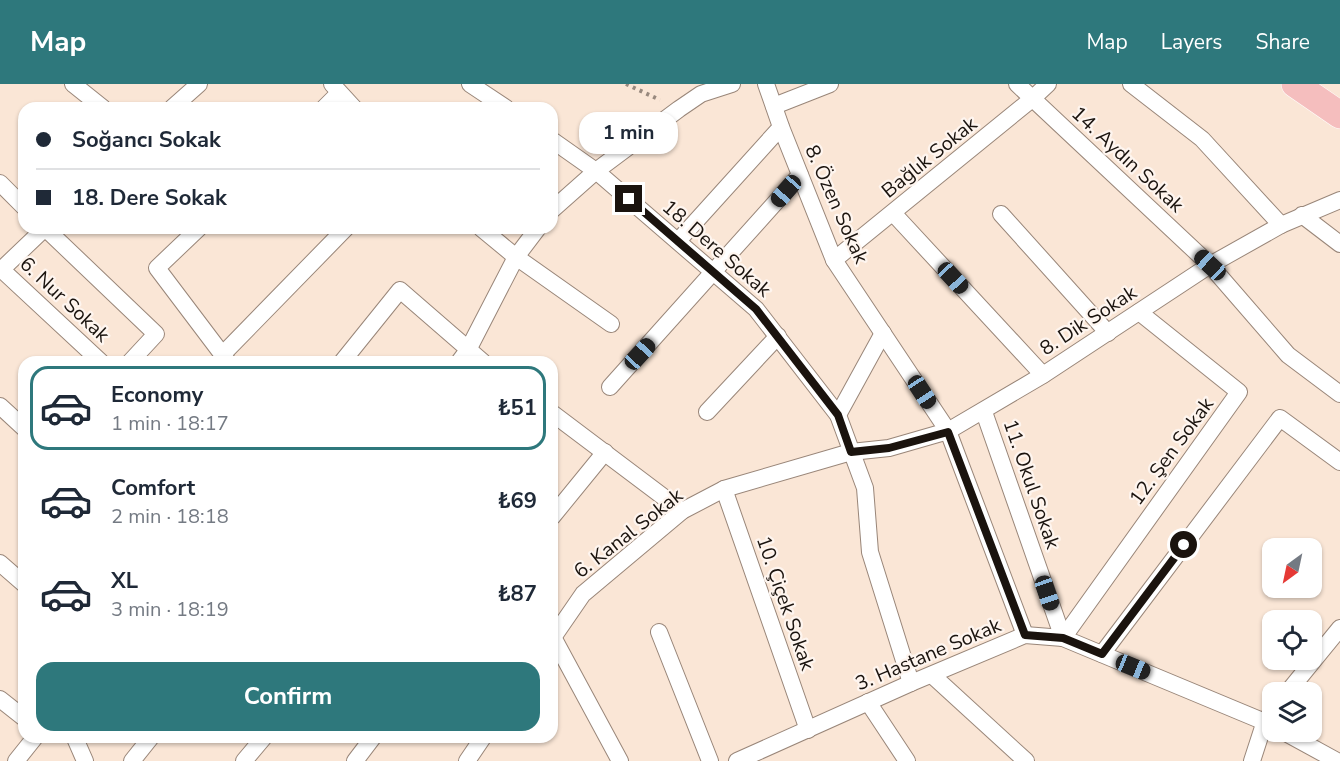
<!DOCTYPE html>
<meta charset="utf-8">
<style>
body{margin:0;font-family:"Nunito Sans",sans-serif;background:#f6f6f7;color:#1f2937;height:100vh;display:flex;flex-direction:column;font-size:22px;white-space:nowrap}
*{box-sizing:border-box;margin:0}
p{font-size:20px;color:#747a83}
.icon{flex:none;width:33px;height:33px;fill:none;stroke:currentColor;stroke-width:2;stroke-linecap:round;stroke-linejoin:round}
.map{position:relative;flex:1;overflow:hidden}
.details{position:absolute;left:18px;top:272px;width:540px;height:387px;display:flex;flex-direction:column;background:#fff;border-radius:18px;box-shadow:0 2px 4px #0004}
.details>*{flex:none}
.hud{position:absolute;left:18px;top:18px;width:540px;height:132px;border-radius:18px;box-shadow:0 2px 4px #0004;display:grid;align-content:center;height:132px;padding:0 18px;background:#fff}
.needle{width:39px;rotate:213deg}
.controls{position:absolute;left:1262px;top:454px;display:grid;gap:12px}
.controls a{display:grid;place-items:center;width:60px;height:60px;border-radius:12px;background:#fff;box-shadow:0 2px 4px #0004;font-size:30px}
.end{position:absolute;width:27px;height:27px;margin:-14px;border:8px solid #1a130e;background:#fff;box-shadow:0 0 0 3px #fff}
.from{border-radius:50%}
.bubble{position:absolute;height:42px;border-radius:18px;background:#fff;box-shadow:0 2px 4px #0004;font-size:20px;font-weight:700;line-height:42px;text-align:center}
.car{position:absolute;width:18px;height:36px;margin:-18px -9px;border-radius:8px;box-shadow:0 0 4px 2px #0007;background:linear-gradient(#222 24%,#8ab4d8 0 40%,#222 0 76%,#8ab4d8 0 86%,#222 0)}
.hud b{display:flex;align-items:center;gap:21px;height:57px;font-size:22px}
.hud b+b{border-top:2px solid #e0e1e3}
.hud i{width:15px;height:15px;background:#1f2937}
ul{padding:10px 0 0;list-style:none}
li{display:flex;align-items:center;gap:18px;height:84px;margin:0 12px 9px;padding:0 6px;border:3px solid transparent;border-radius:18px}
li div{flex:1}
li b{display:block;font-size:22px}
li em{font-style:normal;font-weight:700}
li.active{border-color:#2e787c}
li>.icon{width:54px;height:54px;stroke-width:1.5}
.action{display:flex;gap:12px;margin-top:auto;padding:12px 18px}
.action a{flex:1;height:69px;border-radius:18px;background:#2e787c;color:#fff;font-size:24px;font-weight:700;line-height:69px;text-align:center}
header{display:flex;align-items:center;gap:36px;box-sizing:border-box;height:84px;padding:0 30px;background:#2e787c;color:#fff}
header strong{font-size:28px}
nav{display:flex;gap:33px;margin-inline-start:auto;font-size:21px}
.map>svg:first-child{display:block}
.lines{fill:none;stroke-linecap:round;stroke-linejoin:round}
.street-casing{stroke:#998679;stroke-width:18}
.primary-casing{stroke:#fff;stroke-width:28}
.path{stroke:#98897e;stroke-width:4;stroke-dasharray:3 4.5;stroke-linecap:butt}
.street{stroke:#fff;stroke-width:16}
.primary{stroke:#f5bebe;stroke-width:27}
.route{stroke:#1a130e;stroke-width:8}
.labels{text-anchor:middle;stroke-width:4.5;stroke-linejoin:round;paint-order:stroke}
.street-label{font-size:20px;fill:#1a130e;stroke:#fef5ef}
</style>
<header>
<strong>Map</strong>
<nav><a>Map</a><a>Layers</a><a>Share</a></nav>
</header>
<div class="map">
<svg width="1340" height="677" viewBox="0 0 1340 677">
<rect width="100%" height="100%" fill="#fae6d6"/>
<g class="lines">
<defs>
<g id="street">
<path d="M73 0 103 24"/>
<path d="M332 0 354 24"/>
<path d="M470 0 506 24"/>
<path d="M766 0 781 43 834 176 948 347 1025 551"/>
<path d="M1017 0 1210 181 1288 271 1340 310"/>
<path d="M1131 0 1202 55 1281 141"/>
<path d="M774 22 830 0"/>
<path d="M172 24 199 0"/>
<path d="M324 24 339 9"/>
<path d="M552 56 596 87 756 225 838 331 865 404 870 468 911 599"/>
<path d="M0 99 24 123"/>
<path d="M552 126 596 87 679 25 701 10 732 0"/>
<path d="M893 129 1043 291"/>
<path d="M1001 130 1108 249"/>
<path d="M1302 131 1340 160"/>
<path d="M45 144 156 250 130 278"/>
<path d="M199 144 157 184 228 278"/>
<path d="M481 144 516 173 611 240"/>
<path d="M678 157 781 43"/>
<path d="M834 176 1032 15 1048 0"/>
<path d="M0 184 101 278"/>
<path d="M0 187 45 144"/>
<path d="M222 271 346 144"/>
<path d="M342 278 400 206 483 278"/>
<path d="M459 278 468 266 516 173 538 144"/>
<path d="M610 303 800 91"/>
<path d="M0 322 24 344"/>
<path d="M707 328 778 252"/>
<path d="M984 328 1063 554"/>
<path d="M552 329 682 427"/>
<path d="M838 331 883 249"/>
<path d="M724 405 808 646"/>
<path d="M552 433 605 368"/>
<path d="M0 479 24 500"/>
<path d="M659 548 710 677"/>
<path d="M553 553 620 677"/>
<path d="M1063 554 1239 308 1139 228"/>
<path d="M552 555 583 510 682 427 724 405 851 368 889 364 948 347 1043 291 1210 181 1281 141 1340 116"/>
<path d="M1102 570 1280 334 1340 378"/>
<path d="M932 591 1026 677"/>
<path d="M1287 609 1340 544"/>
<path d="M0 615 24 634"/>
<path d="M868 618 907 677"/>
<path d="M1284 648 1337 677"/>
<path d="M74 652 85 677"/>
<path d="M16 677 36 652"/>
<path d="M132 677 152 652"/>
<path d="M244 677 265 652"/>
<path d="M355 677 374 652"/>
<path d="M467 677 484 652"/>
<path d="M737 677 911 599 1025 551 1063 554 1272 641"/>
<path d="M1252 677 1265 637 1272 628"/>
</g>
<path id="primary" d="M1295 0 1340 31"/>
</defs>
<use href="#street" class="street-casing"/>
<use href="#primary" class="primary-casing"/>
<path class="path" d="M626 0 660 16"/>
<use href="#street" class="street"/>
<use href="#primary" class="primary"/>
</g>
<g class="lines">
<path class="route" d="M629 115 756 225 838 331 851 368 889 364 948 348 1025 551 1063 554 1102 570 1184 461"/>
</g>
<g class="labels">
<g class="street-label">
<text transform="translate(929 73) rotate(-39)" y="7">Bağlık Sokak</text>
<text transform="translate(1128 75) rotate(43)" y="7">14. Aydın Sokak</text>
<text transform="translate(837 120) rotate(66)" y="7">8. Özen Sokak</text>
<text transform="translate(717 164) rotate(41)" y="7">18. Dere Sokak</text>
<text transform="translate(65 215) rotate(43)" y="7">6. Nur Sokak</text>
<text transform="translate(1088 236) rotate(-33)" y="7">8. Dik Sokak</text>
<text transform="translate(1171 367) rotate(-54)" y="7">12. Şen Sokak</text>
<text transform="translate(1032 400) rotate(71)" y="7">11. Okul Sokak</text>
<text transform="translate(628 449) rotate(-38)" y="7">6. Kanal Sokak</text>
<text transform="translate(786 519) rotate(71)" y="7">10. Çiçek Sokak</text>
<text transform="translate(928 570) rotate(-23)" y="7">3. Hastane Sokak</text>
</g>
</g>
</svg>
<div class="controls">
<a><svg class="needle" viewBox="-14 -14 28 28"><path d="M0-13l5 13h-10z" fill="#e53935"/><path d="M0 13l5-13h-10z" fill="#747a83"/></svg></a>
<a><svg class="icon" aria-label="locate" viewBox="0 0 24 24"><circle cx="12" cy="12" r="6"/><path d="M12 2v4M12 18v4M2 12h4M18 12h4"/></svg></a>
<a><svg class="icon" aria-label="layers" viewBox="0 0 24 24"><path d="M12 4l9 5-9 5-9-5zM3 14l9 5 9-5"/></svg></a>
</div>
<i class="end from" style="left:1184px;top:461px"></i>
<i class="end" style="left:629px;top:115px"></i>
<div class="bubble" style="left:579px;top:28px;width:99px">1 min</div>
<i class="car" style="left:786px;top:107px;rotate:221deg"></i>
<i class="car" style="left:1210px;top:181px;rotate:313deg"></i>
<i class="car" style="left:953px;top:194px;rotate:137deg"></i>
<i class="car" style="left:640px;top:270px;rotate:43deg"></i>
<i class="car" style="left:922px;top:308px;rotate:147deg"></i>
<i class="car" style="left:1047px;top:509px;rotate:161deg"></i>
<i class="car" style="left:1133px;top:583px;rotate:112deg"></i>
<div class="hud">
<b><i class="from"></i>Soğancı Sokak</b>
<b><i></i>18. Dere Sokak</b>
</div>
<section class="details">
<ul>
<li class="active"><svg class="icon" aria-label="car" viewBox="0 0 24 24"><path d="M5 17H2v-5l4-1 3-4h7l3 4 3 1v5h-3M9 17h6M6 11h13"/><circle cx="7" cy="17" r="2"/><circle cx="17" cy="17" r="2"/></svg><div><b>Economy</b><p>1 min · 18:17</p></div><em>₺51</em></li>
<li><svg class="icon" aria-label="car" viewBox="0 0 24 24"><path d="M5 17H2v-5l4-1 3-4h7l3 4 3 1v5h-3M9 17h6M6 11h13"/><circle cx="7" cy="17" r="2"/><circle cx="17" cy="17" r="2"/></svg><div><b>Comfort</b><p>2 min · 18:18</p></div><em>₺69</em></li>
<li><svg class="icon" aria-label="car" viewBox="0 0 24 24"><path d="M5 17H2v-5l4-1 3-4h7l3 4 3 1v5h-3M9 17h6M6 11h13"/><circle cx="7" cy="17" r="2"/><circle cx="17" cy="17" r="2"/></svg><div><b>XL</b><p>3 min · 18:19</p></div><em>₺87</em></li>
</ul>
<div class="action"><a>Confirm</a></div>
</section>
</div>
